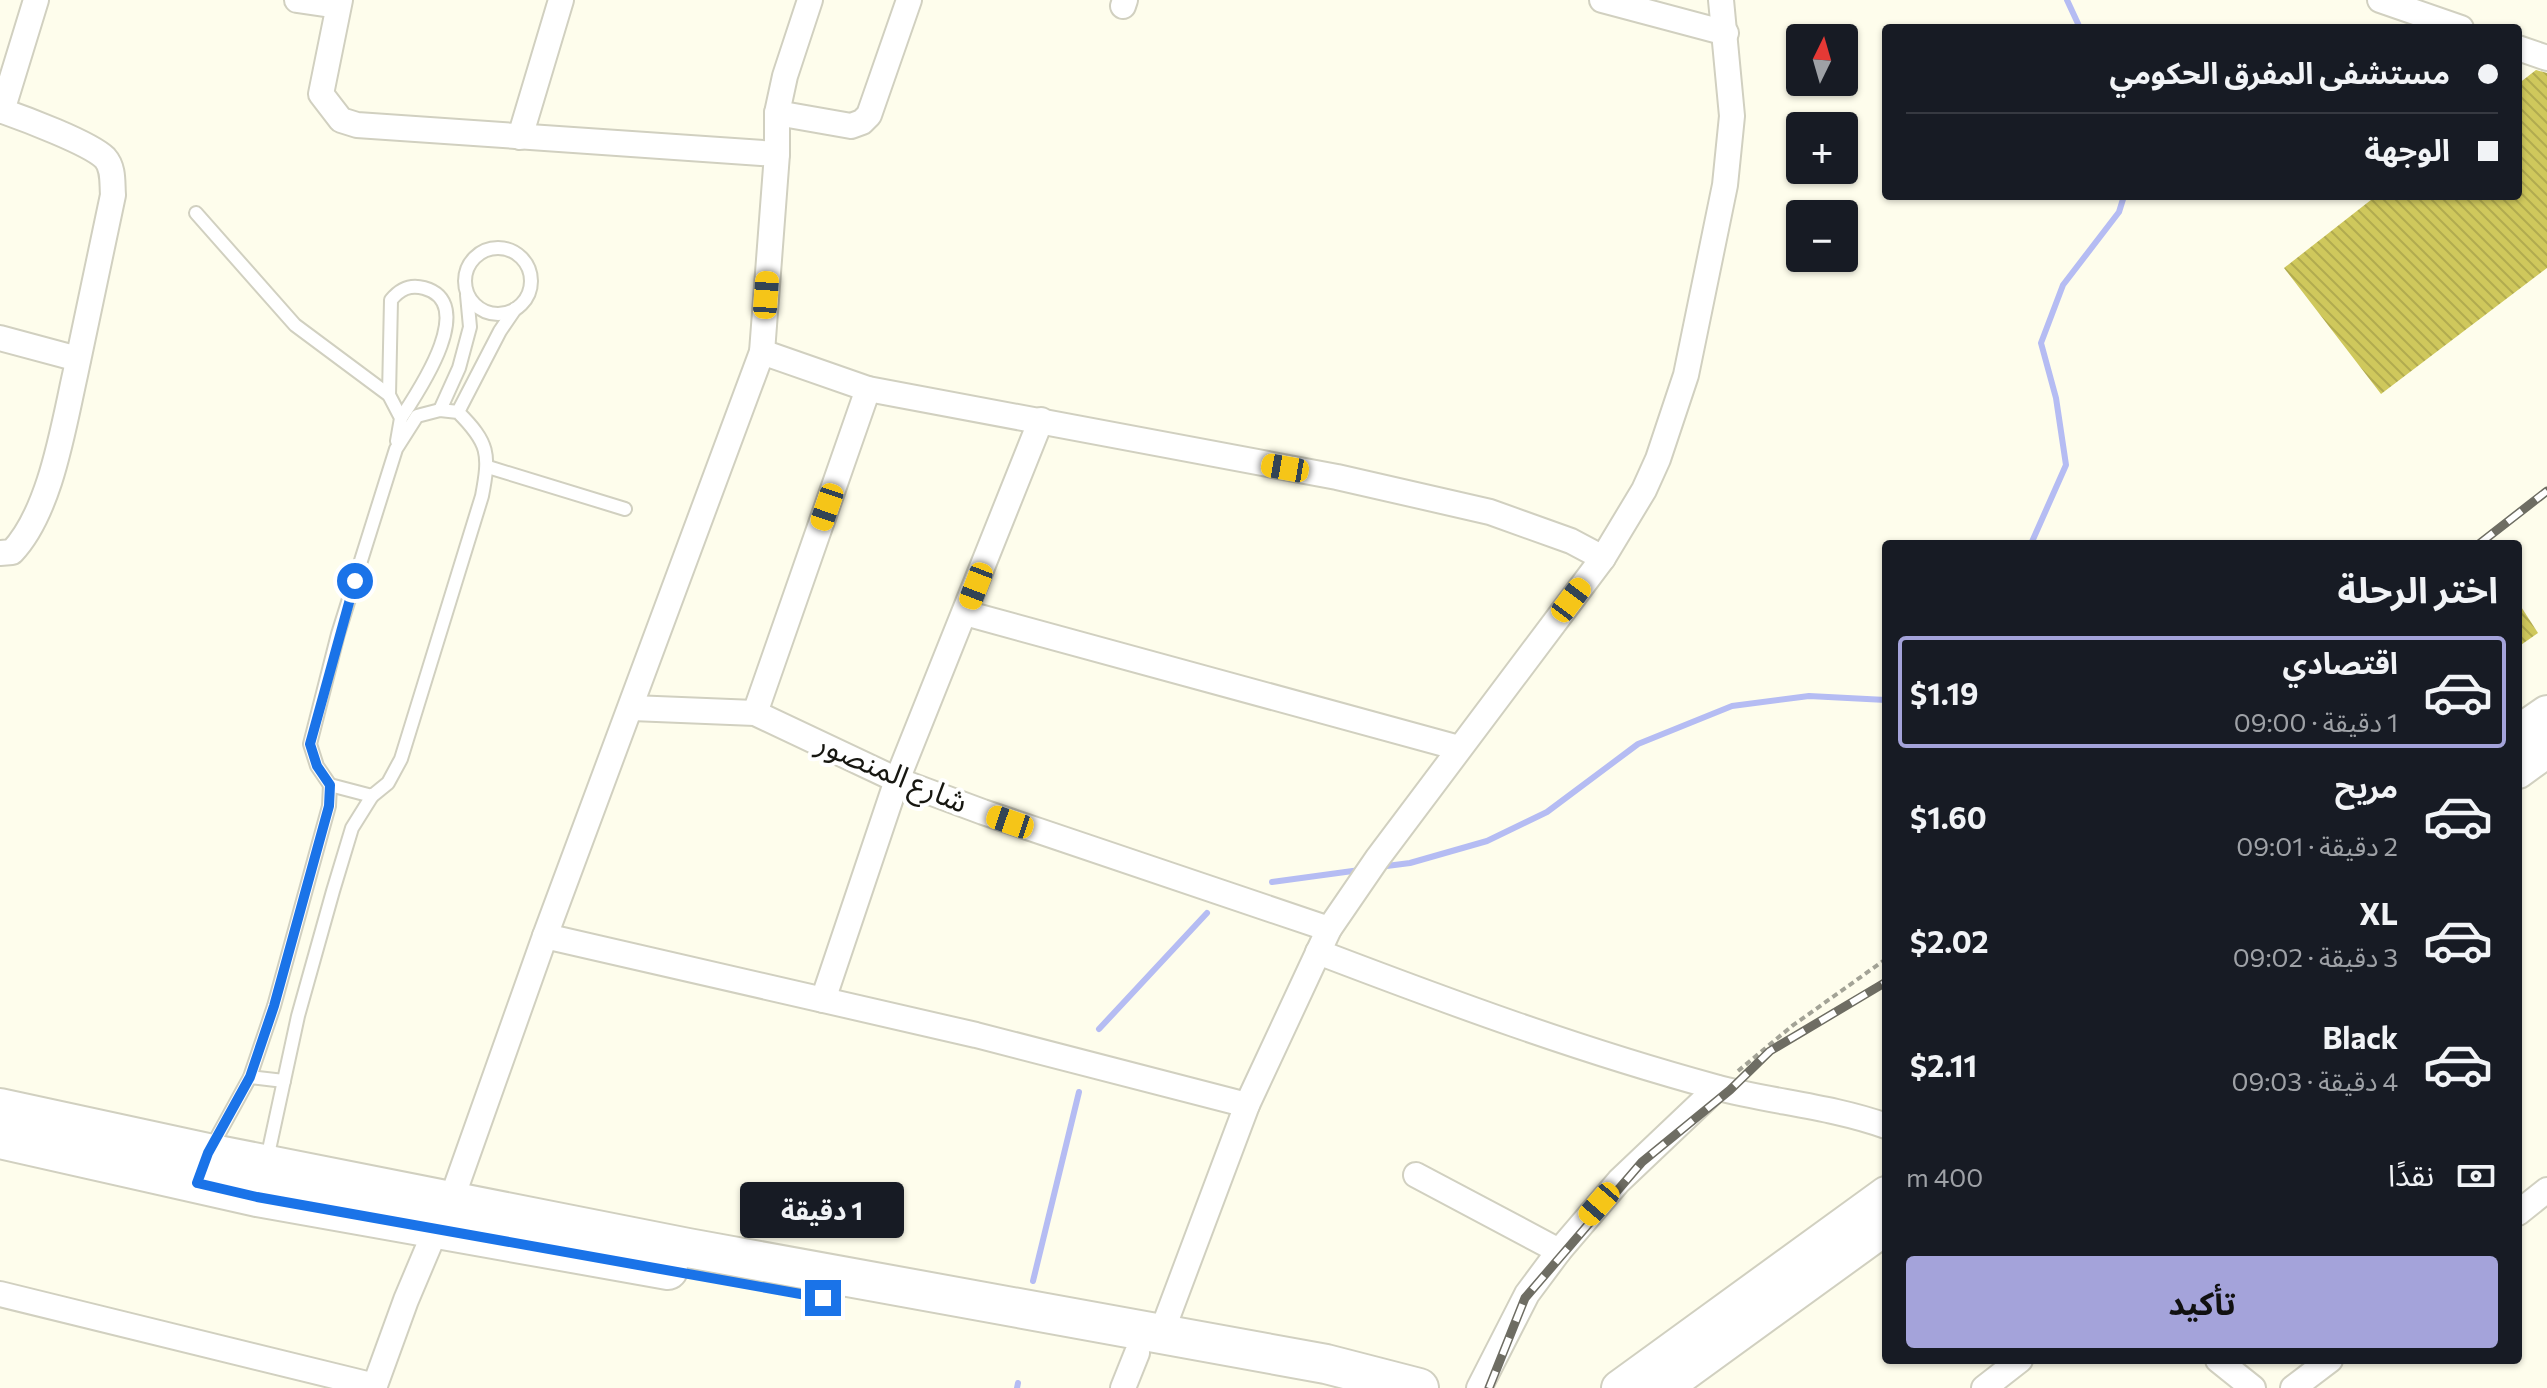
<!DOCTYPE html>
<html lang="ar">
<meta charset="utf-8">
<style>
body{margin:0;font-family:Commissioner,"Noto Sans Arabic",sans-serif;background:#242831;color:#f1f3f6;direction:rtl;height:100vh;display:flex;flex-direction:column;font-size:30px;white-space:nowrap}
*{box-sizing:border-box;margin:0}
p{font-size:26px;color:#9ea1a6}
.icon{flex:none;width:44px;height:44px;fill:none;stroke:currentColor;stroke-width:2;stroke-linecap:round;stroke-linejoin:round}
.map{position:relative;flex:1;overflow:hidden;direction:ltr}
.panel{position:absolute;left:1882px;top:540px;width:640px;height:824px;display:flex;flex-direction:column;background:#171b24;border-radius:8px;box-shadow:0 2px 6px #0004;direction:rtl}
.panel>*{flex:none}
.banner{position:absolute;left:1882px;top:24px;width:640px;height:176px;border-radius:8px;box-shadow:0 2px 6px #0004;direction:rtl;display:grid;align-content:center;height:176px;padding:0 24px;background:#171b24}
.needle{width:52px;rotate:5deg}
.tools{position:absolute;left:1786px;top:24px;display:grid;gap:16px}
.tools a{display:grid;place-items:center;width:72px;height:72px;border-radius:8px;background:#171b24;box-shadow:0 2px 6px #0004;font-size:40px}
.end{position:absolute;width:36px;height:36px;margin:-18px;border:10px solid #1a73e8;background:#fff;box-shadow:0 0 0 4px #fff}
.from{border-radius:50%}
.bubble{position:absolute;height:56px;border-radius:8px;background:#171b24;box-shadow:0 2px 6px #0004;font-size:26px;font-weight:700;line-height:56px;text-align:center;direction:rtl}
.car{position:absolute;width:24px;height:48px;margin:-24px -12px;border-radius:10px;box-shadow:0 0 6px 2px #0007;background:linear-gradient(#f5c518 24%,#345 0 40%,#f5c518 0 76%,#345 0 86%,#f5c518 0)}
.banner b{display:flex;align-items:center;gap:28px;height:76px;font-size:30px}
.banner b+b{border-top:2px solid #363941}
.banner i{width:20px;height:20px;background:#f1f3f6}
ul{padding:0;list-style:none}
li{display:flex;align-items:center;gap:24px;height:112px;margin:0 16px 12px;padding:0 8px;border:4px solid transparent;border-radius:8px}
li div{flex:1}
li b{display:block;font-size:30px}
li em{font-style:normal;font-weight:700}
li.current{border-color:#a4a3da}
li>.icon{width:72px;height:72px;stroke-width:1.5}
h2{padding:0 24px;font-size:36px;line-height:96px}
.pay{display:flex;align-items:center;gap:20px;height:88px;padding:0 24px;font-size:30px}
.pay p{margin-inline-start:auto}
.cta{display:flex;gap:16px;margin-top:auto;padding:16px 24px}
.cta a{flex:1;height:92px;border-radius:8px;background:#a4a3da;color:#111;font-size:32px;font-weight:700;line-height:92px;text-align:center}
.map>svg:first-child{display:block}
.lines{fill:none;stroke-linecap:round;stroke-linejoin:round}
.stream{stroke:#b5bcf3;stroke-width:6}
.building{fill:url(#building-back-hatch)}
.service-casing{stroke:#d1d0c0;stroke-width:16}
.minor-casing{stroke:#d1d0c0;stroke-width:28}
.secondary-casing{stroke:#d1d0c0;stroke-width:38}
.primary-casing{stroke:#d1d0c0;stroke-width:42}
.path{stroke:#a3a396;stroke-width:4;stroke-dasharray:6 4;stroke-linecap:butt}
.service{stroke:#fff;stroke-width:12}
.minor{stroke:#fff;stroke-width:24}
.secondary{stroke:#fff;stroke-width:34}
.primary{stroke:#fff;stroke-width:38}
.rail-casing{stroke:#6e6d63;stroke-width:9}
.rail{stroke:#fff;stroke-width:6;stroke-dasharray:18;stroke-linecap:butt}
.route{stroke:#1a73e8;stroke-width:10}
.labels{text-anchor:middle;stroke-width:8;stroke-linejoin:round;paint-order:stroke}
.street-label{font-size:30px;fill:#171711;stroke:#fff}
</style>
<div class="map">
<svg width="2547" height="1388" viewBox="0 0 2547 1388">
<defs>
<pattern id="building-back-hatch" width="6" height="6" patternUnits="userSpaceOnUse" patternTransform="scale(2)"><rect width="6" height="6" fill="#cfc85c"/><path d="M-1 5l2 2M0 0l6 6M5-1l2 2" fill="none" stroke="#b1ab4f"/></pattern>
</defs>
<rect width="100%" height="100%" fill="#fefdec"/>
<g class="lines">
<g class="stream">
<path d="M2067 0 2080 28"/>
<path d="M2031 544 2066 465 2056 398 2041 343 2063 285 2119 212 2124 196"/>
<path d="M1379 867 1410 863 1487 841 1547 812 1638 744 1732 706 1809 696 1886 700"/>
<path d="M1272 882 1360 870"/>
<path d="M1099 1029 1207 913"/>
<path d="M1033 1281 1079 1092"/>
<path d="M1017 1388 1018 1383"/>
</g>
</g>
<g class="building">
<path d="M2536 70 2547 73V268L2381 394 2284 268 2376 196H2518V84Z"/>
<path d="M2518 602 2538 633 2518 647Z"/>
</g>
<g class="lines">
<defs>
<g id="service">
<path d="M196 213 295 325 389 395 401 418 397 441"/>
<circle cx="498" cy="281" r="33"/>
<path d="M389 395 391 300C400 289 410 284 424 288 479 303 418 392 401 418"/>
<path d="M440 410 458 412C489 443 490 454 482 496L401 759 388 783 372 796 330 785 317 766 310 744 338 634 396 449 417 416Z"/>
<path d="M440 410 459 368 470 327 467 295"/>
<path d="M458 412 500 331 515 309"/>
<path d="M488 467 625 509"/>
<path d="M250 1077 284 1081"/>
<path d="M211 1148 250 1077 274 1006 329 806 330 785"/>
<path d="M267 1159 298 1016 333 891 352 828 372 796"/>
</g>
<g id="minor">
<path d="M297 0 338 6"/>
<path d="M340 0 321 94 341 120 357 125 777 154"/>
<path d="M1602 0 1726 33"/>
<path d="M2380 0 2461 28"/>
<path d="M1123 6 1125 0"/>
<path d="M2518 48 2547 58"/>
<path d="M0 110C23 118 90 143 105 158 114 168 112 183 113 195 100 255 88 315 75 375 63 429 50 512 12 552L0 553"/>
<path d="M2 111 36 0"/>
<path d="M777 113 851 126 862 122 869 115 909 0"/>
<path d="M520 137 561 0"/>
<path d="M0 338 78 359"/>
<path d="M762 352 868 389 1337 477 1490 512 1571 541 1603 558"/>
<path d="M965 613 1459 748"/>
<path d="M632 708 755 713 897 780 983 812 1329 929"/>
<path d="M755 713 868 389"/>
<path d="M545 936 976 1035 1247 1105"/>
<path d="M1318 952C1449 1002 1579 1050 1715 1087 1771 1102 1830 1106 1886 1126"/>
<path d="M823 1000 897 780 1041 420"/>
<path d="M1416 1175 1559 1251"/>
<path d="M451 1201 545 936 762 352 777 154V113L785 76 810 0"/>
<path d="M2518 1213 2547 1190"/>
<path d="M0 1294 375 1386"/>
<path d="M1161 1334 1247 1105 1329 929 1377 859 1603 558 1644 490 1658 459 1686 375 1725 185 1732 116 1721 0"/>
<path d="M2218 1360 2253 1388"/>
<path d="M374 1388 406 1300 436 1229"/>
<path d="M1123 1388 1137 1353"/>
<path d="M1479 1388 1527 1294 1559 1251 1619 1181 1717 1088"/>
<path d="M1984 1388 2020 1360"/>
<path d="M2293 1388 2330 1360"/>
</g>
<g id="secondary">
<path d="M2518 733 2547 713"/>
<path d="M2518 771 2547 750"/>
<path d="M1619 1388 1886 1194"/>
<path d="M1664 1388 1886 1227"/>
</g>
<g id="primary">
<path d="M0 1108 208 1153 688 1248 1326 1364 1419 1388"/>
<path d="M0 1139 257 1197 668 1270"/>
</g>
</defs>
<use href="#service" class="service-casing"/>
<use href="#minor" class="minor-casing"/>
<use href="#secondary" class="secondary-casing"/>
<use href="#primary" class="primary-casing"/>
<path class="path" d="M1738 1071 1792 1026 1886 959"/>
<use href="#service" class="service"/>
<use href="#minor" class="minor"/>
<use href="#secondary" class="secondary"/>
<use href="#primary" class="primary"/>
<defs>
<g id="rail">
<path d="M2479 544 2547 491"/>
<path d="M1489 1388 1525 1298 1642 1162 1730 1090 1770 1051 1886 982"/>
</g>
</defs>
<use href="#rail" class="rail-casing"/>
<use href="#rail" class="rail"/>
</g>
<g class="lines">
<path class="route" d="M355 581 310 744 317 766 330 785 329 806 274 1006 250 1077 208 1153 197 1183 257 1197 823 1298"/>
</g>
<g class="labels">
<g class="street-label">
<text transform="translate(892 773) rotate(23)" y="10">شارع المنصور</text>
</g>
</g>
</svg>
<div class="tools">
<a><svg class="needle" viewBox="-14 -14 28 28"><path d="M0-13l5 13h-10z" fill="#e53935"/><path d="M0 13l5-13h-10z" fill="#9ea1a6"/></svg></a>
<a>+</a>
<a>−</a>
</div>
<i class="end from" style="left:355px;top:581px"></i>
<i class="end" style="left:823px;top:1298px"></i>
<div class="bubble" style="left:740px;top:1182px;width:164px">1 دقيقة</div>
<i class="car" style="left:766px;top:295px;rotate:4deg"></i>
<i class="car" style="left:1285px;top:468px;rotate:280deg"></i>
<i class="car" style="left:827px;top:507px;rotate:199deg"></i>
<i class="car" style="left:976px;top:586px;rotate:201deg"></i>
<i class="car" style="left:1571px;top:600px;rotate:37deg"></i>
<i class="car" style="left:1010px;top:822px;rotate:289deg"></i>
<i class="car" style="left:1599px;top:1204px;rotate:221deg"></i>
<div class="banner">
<b><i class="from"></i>مستشفى المفرق الحكومي</b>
<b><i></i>الوجهة</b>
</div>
<section class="panel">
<h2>اختر الرحلة</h2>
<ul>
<li class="current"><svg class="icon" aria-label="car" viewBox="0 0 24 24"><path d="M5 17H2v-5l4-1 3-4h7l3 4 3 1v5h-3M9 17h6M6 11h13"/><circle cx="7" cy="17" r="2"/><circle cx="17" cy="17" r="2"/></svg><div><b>اقتصادي</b><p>1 دقيقة · 09:00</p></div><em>$1.19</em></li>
<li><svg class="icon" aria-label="car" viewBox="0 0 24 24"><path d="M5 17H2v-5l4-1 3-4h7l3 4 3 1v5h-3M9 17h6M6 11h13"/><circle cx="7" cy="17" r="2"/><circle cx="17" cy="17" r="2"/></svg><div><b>مريح</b><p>2 دقيقة · 09:01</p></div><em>$1.60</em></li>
<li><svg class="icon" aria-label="car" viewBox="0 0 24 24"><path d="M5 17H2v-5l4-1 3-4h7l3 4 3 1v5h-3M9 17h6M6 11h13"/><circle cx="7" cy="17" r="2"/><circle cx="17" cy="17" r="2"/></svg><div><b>XL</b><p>3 دقيقة · 09:02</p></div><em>$2.02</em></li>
<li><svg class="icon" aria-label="car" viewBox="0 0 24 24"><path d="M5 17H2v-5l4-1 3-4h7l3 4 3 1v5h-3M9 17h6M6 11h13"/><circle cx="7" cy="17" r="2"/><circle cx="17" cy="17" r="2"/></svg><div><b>Black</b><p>4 دقيقة · 09:03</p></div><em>$2.11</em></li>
</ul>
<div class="pay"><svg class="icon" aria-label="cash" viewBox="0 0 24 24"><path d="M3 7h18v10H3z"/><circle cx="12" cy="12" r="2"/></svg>نقدًا<p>400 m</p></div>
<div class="cta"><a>تأكيد</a></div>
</section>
</div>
